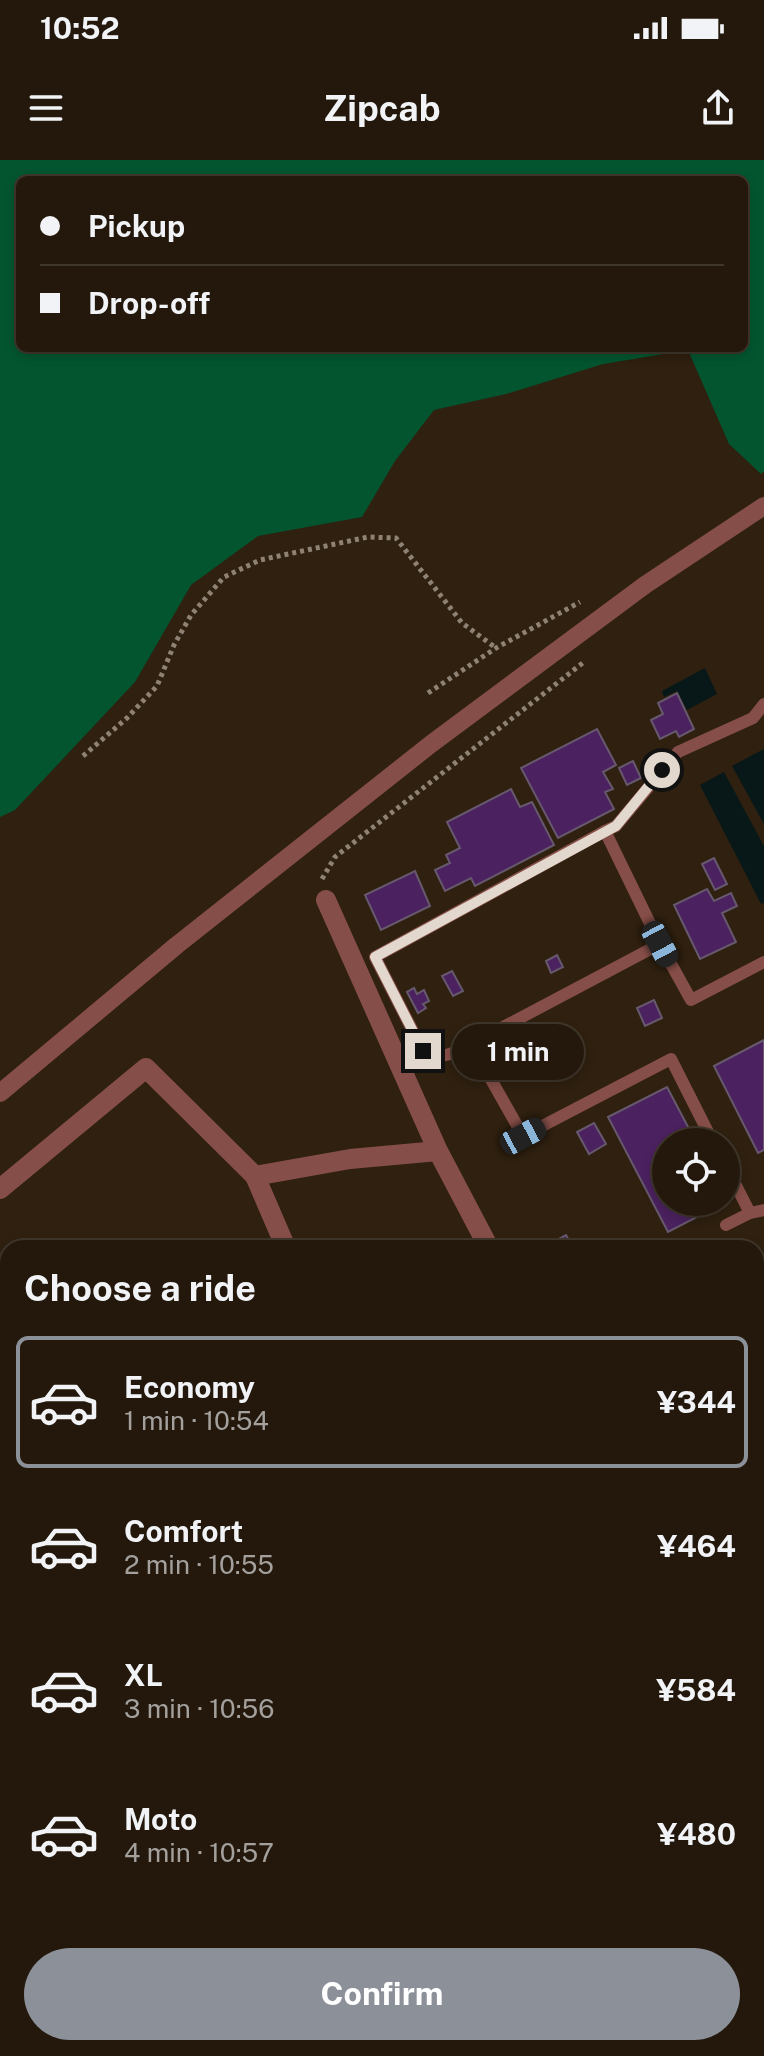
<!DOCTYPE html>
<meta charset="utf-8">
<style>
body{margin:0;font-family:"Public Sans",sans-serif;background:#2b2114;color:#f1f3f6;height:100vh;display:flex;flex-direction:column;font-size:30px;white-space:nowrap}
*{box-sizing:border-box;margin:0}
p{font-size:26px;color:#a3a09d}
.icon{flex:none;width:44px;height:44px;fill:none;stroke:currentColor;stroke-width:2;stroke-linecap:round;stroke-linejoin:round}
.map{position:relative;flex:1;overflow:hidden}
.details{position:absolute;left:0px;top:1080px;width:764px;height:816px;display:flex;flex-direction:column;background:#23180b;border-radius:24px 24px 0 0;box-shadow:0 4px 12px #0003,0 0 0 2px #40372c}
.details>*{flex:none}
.guide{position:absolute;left:16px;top:16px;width:732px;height:176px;border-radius:12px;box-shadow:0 4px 12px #0003,0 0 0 2px #40372c;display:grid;align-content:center;height:176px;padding:0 24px;background:#23180b}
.tools{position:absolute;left:652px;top:968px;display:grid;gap:16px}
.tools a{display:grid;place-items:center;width:88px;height:88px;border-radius:50%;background:#23180b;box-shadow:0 4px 12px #0003,0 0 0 2px #40372c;font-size:40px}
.end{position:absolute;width:36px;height:36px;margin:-18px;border:10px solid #e2d8ce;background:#111;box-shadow:0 0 0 4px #111}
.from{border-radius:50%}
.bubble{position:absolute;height:56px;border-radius:28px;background:#23180b;box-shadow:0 4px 12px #0003,0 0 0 2px #40372c;font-size:26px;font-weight:700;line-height:56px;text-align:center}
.car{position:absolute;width:24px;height:48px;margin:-24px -12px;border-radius:10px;box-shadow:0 0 6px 2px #0007;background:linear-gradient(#222 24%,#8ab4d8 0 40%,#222 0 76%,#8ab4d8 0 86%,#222 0)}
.guide b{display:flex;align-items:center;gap:28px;height:76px;font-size:30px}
.guide b+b{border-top:2px solid #40372c}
.guide i{width:20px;height:20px;background:#f1f3f6}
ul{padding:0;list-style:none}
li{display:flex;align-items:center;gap:24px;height:132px;margin:0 16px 12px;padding:0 8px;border:4px solid transparent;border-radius:12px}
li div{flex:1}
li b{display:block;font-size:30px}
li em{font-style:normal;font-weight:700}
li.current{border-color:#8c9099}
li>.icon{width:72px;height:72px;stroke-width:1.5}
h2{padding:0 24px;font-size:36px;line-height:96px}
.button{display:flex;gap:16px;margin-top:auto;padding:16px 24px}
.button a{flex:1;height:92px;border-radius:48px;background:#8c9099;color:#fff;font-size:32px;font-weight:700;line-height:92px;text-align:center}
.status{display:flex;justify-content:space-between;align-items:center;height:56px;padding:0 40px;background:#23180b;direction:ltr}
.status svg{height:22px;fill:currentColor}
header{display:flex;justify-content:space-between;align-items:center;height:104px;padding:0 24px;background:#23180b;font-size:36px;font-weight:700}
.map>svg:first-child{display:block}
.green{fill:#035530;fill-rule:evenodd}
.water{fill:#081819}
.building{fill:#4b215f;stroke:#66596d;stroke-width:2}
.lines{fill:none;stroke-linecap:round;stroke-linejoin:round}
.path{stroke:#8e8274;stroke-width:5;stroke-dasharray:4 4;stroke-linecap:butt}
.service{stroke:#864e48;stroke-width:12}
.pedestrian{stroke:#864e48;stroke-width:18}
.minor{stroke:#864e48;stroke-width:20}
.trunk{stroke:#ec887e;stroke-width:22}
.route{stroke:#e2d8ce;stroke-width:10}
</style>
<div class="status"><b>10:52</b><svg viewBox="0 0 49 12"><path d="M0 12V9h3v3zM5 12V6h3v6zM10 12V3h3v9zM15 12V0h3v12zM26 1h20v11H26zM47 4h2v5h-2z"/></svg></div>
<header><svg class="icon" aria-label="menu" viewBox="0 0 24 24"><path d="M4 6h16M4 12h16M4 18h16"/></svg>Zipcab<svg class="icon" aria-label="share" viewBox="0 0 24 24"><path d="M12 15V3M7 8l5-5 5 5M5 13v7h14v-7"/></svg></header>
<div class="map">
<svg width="764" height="1896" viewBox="0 0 764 1896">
<rect width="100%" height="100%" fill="#2f200f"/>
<g class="green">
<path d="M0 0H764V311L761 314 729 284 688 190 603 204 506 234 434 250 395 301 362 357 258 376 191 425 135 522 15 650 0 657ZM20 20H744V188H20Z"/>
<path d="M8 1715V1888H756V1774L764 1779V1896H0V1718Z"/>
</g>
<g class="water">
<path d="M705 508 717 534 687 550 677 531 664 537 662 531Z"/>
<path d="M764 589V664L732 606Z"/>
<path d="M724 612 764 686V743L761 744 700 625Z"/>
</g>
<g class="building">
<path d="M677 533 694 569 679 577 676 571 660 579 651 560 663 554 658 543Z"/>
<path d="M597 569 616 605 603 612 613 629 605 632 614 649 558 678 521 608Z"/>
<path d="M633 601 641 618 627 625 619 608Z"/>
<path d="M511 629 520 647 532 642 554 685 475 726 471 718 445 731 435 710 450 703 446 695 460 688 447 662Z"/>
<path d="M714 698 727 724 715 730 702 704Z"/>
<path d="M415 711 430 746 381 770 365 735Z"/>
<path d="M707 729 714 741 731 733 737 746 722 753 736 782 700 799 674 745Z"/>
<path d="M557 795 563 807 551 813 546 801Z"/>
<path d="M452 811 463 831 453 836 442 816Z"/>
<path d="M414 828 417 834 424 830 429 841 423 844 426 848 418 853 407 832Z"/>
<path d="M654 840 662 858 645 866 637 848Z"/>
<path d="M764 880V990L758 993 714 906Z"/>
<path d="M667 927 696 982H666V1042H726L668 1072 608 957Z"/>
<path d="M594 963 606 984 589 994 577 972Z"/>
<path d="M566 1075 573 1088H542Z"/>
<path d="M764 1257V1439L756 1444V1261Z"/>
<path d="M764 1565V1619L756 1623V1570Z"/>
<path d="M761 1640 764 1645V1677L756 1681V1643Z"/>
</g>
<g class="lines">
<g class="path">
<path d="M428 533 496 488 580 442"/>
<path d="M83 596 127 558 157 526 174 485 191 455 224 417 260 400 368 377 396 378 462 463 496 488"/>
<path d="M322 719 335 697 584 502"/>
</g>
<g class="service">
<path d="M605 671 616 666 678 592 753 558 764 544"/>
<path d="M660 784 471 884 523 976 671 899 713 982"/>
<path d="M471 884C451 895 445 899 423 891L375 797 605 671 660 784 691 840 764 802"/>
<path d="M726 1006 750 1053"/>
<path d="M726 1065 750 1053 764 1050"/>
</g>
<path class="pedestrian" d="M0 933 177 785 431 584 645 425 764 346"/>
<g class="minor">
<path d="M326 740 438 991 489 1088"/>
<path d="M0 1029 146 908 255 1016"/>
<path d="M286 1088 255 1016 350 999 438 991"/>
<path d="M0 1247 8 1244"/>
<path d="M756 1464 764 1459"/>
<path d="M756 1743 764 1750"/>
</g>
<g class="trunk">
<path d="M756 1159 764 1155"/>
<path d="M756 1198 764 1193"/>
<path d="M0 1498 8 1494"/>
<path d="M0 1543 8 1540"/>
</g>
</g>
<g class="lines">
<path class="route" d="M423 891 375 797 616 666 662 610"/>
</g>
</svg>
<div class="tools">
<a><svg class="icon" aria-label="locate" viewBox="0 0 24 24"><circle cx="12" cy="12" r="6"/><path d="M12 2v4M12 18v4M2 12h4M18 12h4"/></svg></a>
</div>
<i class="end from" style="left:662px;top:610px"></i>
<i class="end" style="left:423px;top:891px"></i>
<div class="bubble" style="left:452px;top:864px;width:132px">1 min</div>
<i class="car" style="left:660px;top:784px;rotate:152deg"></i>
<i class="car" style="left:523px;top:976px;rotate:62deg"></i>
<div class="guide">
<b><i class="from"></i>Pickup</b>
<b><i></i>Drop-off</b>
</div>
<section class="details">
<h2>Choose a ride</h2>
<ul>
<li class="current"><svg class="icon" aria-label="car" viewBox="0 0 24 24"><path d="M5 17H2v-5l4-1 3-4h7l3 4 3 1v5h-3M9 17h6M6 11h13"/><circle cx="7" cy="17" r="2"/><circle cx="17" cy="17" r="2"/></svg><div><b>Economy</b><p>1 min · 10:54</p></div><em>¥344</em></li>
<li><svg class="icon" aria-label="car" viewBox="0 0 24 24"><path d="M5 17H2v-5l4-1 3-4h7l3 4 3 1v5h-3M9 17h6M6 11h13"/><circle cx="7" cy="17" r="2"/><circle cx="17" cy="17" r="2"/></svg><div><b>Comfort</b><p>2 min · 10:55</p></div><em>¥464</em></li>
<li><svg class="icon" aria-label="car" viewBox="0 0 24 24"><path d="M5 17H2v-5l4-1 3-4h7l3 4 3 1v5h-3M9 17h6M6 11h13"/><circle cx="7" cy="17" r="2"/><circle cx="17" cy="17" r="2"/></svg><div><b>XL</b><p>3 min · 10:56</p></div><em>¥584</em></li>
<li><svg class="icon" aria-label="car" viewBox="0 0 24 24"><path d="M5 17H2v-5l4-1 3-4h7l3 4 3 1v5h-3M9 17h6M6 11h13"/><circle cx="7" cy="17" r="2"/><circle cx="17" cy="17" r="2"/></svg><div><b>Moto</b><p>4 min · 10:57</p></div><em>¥480</em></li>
</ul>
<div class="button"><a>Confirm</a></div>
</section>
</div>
